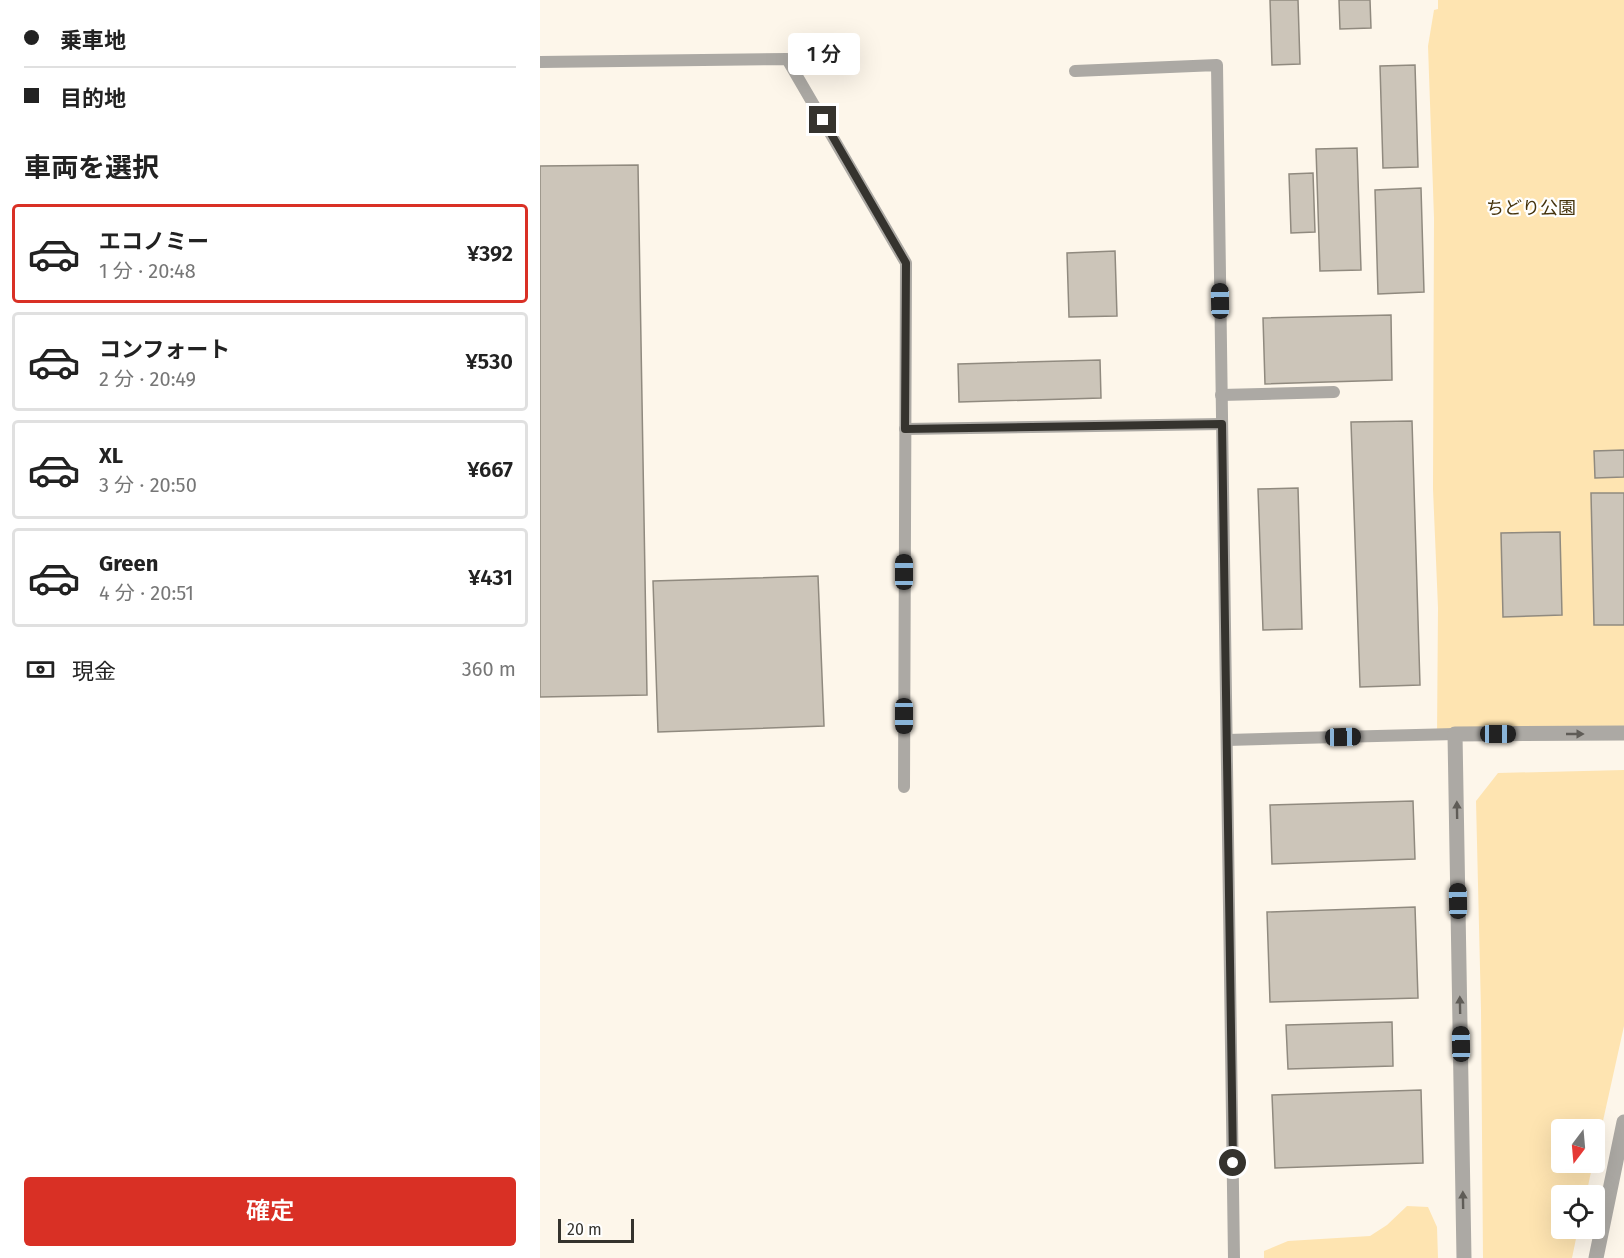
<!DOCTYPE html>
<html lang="ja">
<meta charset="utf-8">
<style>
body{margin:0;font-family:"Fira Sans","Noto Sans JP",sans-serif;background:#f6f6f6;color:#222;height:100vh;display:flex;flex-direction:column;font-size:22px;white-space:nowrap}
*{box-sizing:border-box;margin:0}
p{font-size:20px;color:#767676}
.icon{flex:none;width:33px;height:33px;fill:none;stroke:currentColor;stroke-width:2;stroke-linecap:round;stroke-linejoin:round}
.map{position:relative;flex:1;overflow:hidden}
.details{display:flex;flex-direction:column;background:#fff;width:540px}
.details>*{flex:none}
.hud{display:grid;align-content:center;height:132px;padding:0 24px;background:#fff}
.needle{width:39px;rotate:196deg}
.controls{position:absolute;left:1011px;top:1119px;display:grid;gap:12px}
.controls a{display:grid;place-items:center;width:54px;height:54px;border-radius:6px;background:#fff;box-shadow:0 6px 24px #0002;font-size:30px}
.scale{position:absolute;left:18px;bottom:15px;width:76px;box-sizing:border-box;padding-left:6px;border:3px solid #35332e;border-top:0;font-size:16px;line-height:21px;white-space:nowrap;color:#35332e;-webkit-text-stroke:4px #fff;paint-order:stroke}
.end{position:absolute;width:27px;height:27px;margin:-14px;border:8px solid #35332e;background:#fff;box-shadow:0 0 0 3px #fff}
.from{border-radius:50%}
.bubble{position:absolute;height:42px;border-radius:6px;background:#fff;box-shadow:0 6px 24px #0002;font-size:20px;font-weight:600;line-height:42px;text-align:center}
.car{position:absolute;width:18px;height:36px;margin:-18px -9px;border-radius:8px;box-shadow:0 0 4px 2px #0007;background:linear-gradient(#222 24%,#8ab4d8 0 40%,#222 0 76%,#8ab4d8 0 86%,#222 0)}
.hud b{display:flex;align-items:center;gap:21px;height:57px;font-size:22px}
.hud b+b{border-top:2px solid #e0e0e0}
.hud i{width:15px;height:15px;background:#222}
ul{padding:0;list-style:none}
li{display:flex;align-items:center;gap:18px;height:99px;margin:0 12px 9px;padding:0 12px;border:3px solid #e0e0e0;border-radius:6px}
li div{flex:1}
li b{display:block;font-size:22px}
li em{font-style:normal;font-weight:600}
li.current{border-color:#d93025}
li>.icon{width:54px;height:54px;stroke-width:1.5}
h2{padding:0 24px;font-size:27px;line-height:72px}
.pay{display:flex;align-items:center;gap:15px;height:66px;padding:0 24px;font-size:22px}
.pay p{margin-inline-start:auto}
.primary-button{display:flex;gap:12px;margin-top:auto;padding:12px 24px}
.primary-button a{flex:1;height:69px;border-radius:6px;background:#d93025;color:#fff;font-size:24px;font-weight:600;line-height:69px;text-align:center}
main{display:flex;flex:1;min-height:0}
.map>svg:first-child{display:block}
.green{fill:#fee4b1}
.building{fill:#ccc5b9;stroke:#908a7f;stroke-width:1.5}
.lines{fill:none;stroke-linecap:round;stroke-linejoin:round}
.service{stroke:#aca9a4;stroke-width:12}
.minor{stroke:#aca9a4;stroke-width:15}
.tertiary{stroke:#aca9a4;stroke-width:15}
.oneway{fill:#5f5c57}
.route{stroke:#35332e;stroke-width:8}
.labels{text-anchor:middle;stroke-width:4.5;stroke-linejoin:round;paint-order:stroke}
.park-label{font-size:18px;fill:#45330c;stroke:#fff}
</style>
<main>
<section class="details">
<div class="hud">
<b><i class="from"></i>乗車地</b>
<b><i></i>目的地</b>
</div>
<h2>車両を選択</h2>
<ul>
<li class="current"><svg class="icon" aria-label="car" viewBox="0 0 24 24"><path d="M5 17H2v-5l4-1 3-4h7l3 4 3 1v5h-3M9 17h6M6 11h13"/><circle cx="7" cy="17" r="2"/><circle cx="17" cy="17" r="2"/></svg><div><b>エコノミー</b><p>1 分 · 20:48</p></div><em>¥392</em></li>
<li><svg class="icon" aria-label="car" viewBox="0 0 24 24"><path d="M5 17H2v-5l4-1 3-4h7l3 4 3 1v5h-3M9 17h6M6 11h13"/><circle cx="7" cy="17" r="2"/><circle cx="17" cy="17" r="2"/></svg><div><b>コンフォート</b><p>2 分 · 20:49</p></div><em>¥530</em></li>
<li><svg class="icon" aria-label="car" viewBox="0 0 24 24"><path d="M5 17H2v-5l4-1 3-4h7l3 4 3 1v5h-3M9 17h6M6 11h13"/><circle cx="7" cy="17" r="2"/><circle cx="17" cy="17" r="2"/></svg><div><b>XL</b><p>3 分 · 20:50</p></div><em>¥667</em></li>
<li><svg class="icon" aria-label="car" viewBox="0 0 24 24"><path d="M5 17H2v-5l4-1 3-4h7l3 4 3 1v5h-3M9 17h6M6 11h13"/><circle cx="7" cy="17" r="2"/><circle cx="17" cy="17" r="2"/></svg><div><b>Green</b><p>4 分 · 20:51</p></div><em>¥431</em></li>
</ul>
<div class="pay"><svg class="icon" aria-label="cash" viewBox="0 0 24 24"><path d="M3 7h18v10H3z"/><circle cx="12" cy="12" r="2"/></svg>現金<p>360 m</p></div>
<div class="primary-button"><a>確定</a></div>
</section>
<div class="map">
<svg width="1084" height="1258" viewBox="0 0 1084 1258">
<rect width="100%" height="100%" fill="#fdf6ea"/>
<g class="green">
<path d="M898 0H1084V733L897 735 898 608 893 489 894 218 888 46 894 10 898 9Z"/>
<path d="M1084 770V1026L1055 1157 1054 1130H1022V1162L1053 1163 1046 1195 1022 1196V1228L1038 1229 1032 1258H943L941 1010 936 801 958 773Z"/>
<path d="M867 1206 888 1207 897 1227 898 1258H724V1251L748 1241 830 1236 847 1225Z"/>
</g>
<g class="building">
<path d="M730 0H758L760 64 732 65Z"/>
<path d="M799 0H830L831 28 800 29Z"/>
<path d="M875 65 878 167 843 168 840 66Z"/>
<path d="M817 148 821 270 780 271 776 149Z"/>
<path d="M98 165 107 695 0 697V166Z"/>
<path d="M773 173 775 232 751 233 749 174Z"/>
<path d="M881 188 884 292 838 294 835 190Z"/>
<path d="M575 251 577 316 529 317 527 253Z"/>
<path d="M851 315 852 380 725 384 723 318Z"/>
<path d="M560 360 561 398 419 402 418 364Z"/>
<path d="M872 421 880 685 820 687 811 422Z"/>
<path d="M1084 450V477L1055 478 1054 451Z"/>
<path d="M758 488 762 629 723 630 718 489Z"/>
<path d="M1051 493H1084V625H1054Z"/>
<path d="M1020 532 1022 615 963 617 961 533Z"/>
<path d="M278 576 284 726 118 732 113 581Z"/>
<path d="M873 801 875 859 732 864 730 805Z"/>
<path d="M875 907 878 998 730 1002 727 912Z"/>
<path d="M852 1022 853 1066 748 1069 746 1025Z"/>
<path d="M881 1090 883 1163 735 1168 732 1095Z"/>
</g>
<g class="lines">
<g class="service">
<path d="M0 62 247 59 366 263 364 787"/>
<path d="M535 71 677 65 694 1258"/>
<path d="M681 395 794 392"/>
<path d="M365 429 682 424"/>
<path d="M687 740 915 734"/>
</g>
<path class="minor" d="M924 1258 915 734 1084 733"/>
<path class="tertiary" d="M1056 1258 1084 1122"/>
</g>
<defs><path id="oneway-solid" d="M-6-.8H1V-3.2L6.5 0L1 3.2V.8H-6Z" transform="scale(1.5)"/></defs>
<g class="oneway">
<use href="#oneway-solid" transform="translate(1035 734)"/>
<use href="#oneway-solid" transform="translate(917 810) rotate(-91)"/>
<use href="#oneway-solid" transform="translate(920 1005) rotate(-91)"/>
<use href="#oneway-solid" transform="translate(923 1200) rotate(-91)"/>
</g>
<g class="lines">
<path class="route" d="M283 120 366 263 365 429 682 424 693 1163"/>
</g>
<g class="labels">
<g class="park-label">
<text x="991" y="214">ちどり公園</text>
</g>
</g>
</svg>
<div class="controls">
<a><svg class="needle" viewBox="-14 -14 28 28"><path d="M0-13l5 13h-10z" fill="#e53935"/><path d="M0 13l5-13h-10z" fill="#767676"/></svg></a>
<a><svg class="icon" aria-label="locate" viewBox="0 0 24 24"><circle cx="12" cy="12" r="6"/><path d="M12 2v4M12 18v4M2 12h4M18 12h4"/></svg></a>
</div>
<div class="scale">20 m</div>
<i class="end from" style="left:693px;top:1163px"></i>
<i class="end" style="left:283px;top:120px"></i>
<div class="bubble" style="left:248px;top:33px;width:72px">1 分</div>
<i class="car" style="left:680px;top:301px;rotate:359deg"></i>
<i class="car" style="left:364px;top:572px;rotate:0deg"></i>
<i class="car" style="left:364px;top:716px;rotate:180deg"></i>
<i class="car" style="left:958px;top:734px;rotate:90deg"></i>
<i class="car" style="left:803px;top:737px;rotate:89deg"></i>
<i class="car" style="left:918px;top:901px;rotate:359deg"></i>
<i class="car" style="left:921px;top:1044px;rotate:359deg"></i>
</div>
</main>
